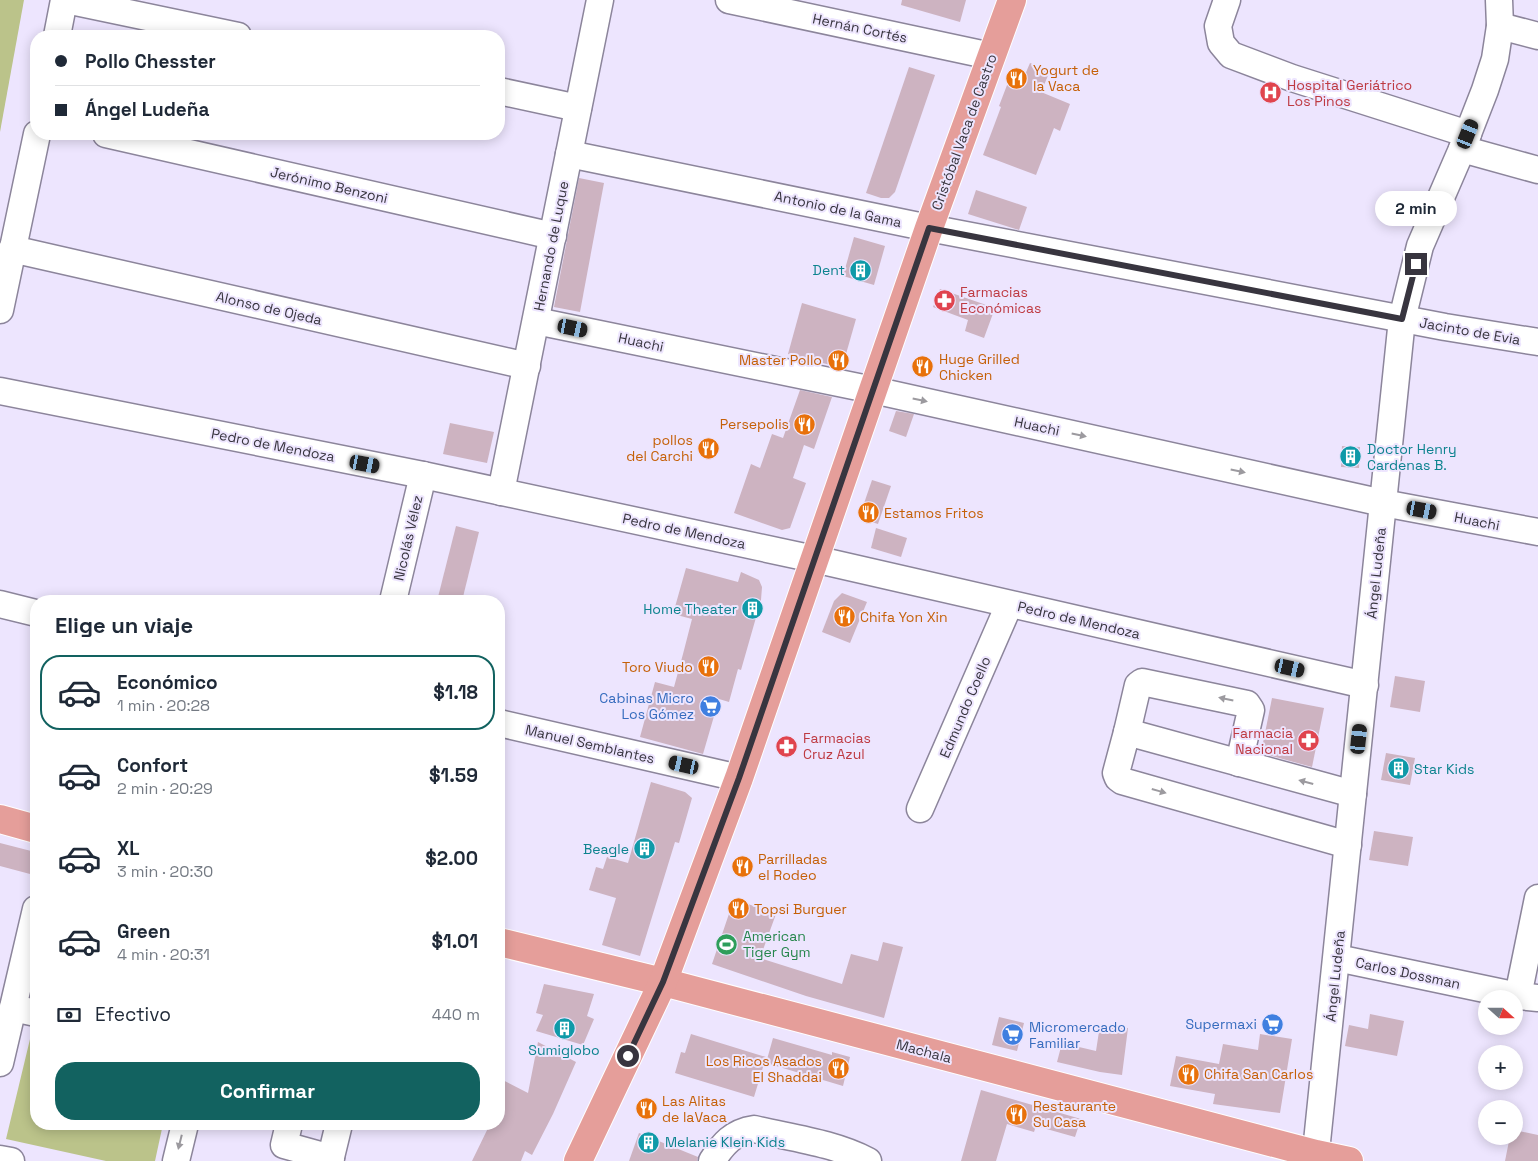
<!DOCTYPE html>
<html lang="es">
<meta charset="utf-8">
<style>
body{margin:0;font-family:"Space Grotesk",sans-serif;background:#f2f2f3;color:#1f2937;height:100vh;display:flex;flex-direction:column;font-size:19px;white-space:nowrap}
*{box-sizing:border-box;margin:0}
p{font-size:16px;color:#747a83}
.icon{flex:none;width:28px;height:28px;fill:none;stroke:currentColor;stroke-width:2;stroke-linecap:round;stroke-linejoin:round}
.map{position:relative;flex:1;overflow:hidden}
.panel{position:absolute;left:30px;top:595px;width:475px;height:535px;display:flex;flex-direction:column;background:#fff;border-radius:20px;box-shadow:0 2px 12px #0003}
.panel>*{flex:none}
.guide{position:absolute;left:30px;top:30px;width:475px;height:110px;border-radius:20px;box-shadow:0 2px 12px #0003;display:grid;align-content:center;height:110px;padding:0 25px;background:#fff}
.needle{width:32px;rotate:111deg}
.buttons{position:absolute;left:1478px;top:990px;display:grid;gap:10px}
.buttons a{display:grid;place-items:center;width:45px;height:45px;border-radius:50%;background:#fff;box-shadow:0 2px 12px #0003;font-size:25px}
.end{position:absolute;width:22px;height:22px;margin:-11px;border:6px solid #38353f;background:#fff;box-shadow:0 0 0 2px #fff}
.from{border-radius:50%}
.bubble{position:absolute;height:35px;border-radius:18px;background:#fff;box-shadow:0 2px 12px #0003;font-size:16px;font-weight:700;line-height:35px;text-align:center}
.car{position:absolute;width:15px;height:30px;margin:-15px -8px;border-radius:6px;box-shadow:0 0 4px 1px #0007;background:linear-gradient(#222 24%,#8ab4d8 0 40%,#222 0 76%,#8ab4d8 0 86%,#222 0)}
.guide b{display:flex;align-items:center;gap:18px;height:48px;font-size:19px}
.guide b+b{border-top:1px solid #e0e1e3}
.guide i{width:12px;height:12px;background:#1f2937}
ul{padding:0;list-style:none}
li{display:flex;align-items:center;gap:15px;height:75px;margin:0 10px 8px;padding:0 15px;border:2px solid transparent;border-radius:20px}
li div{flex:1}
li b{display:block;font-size:19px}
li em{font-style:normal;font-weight:700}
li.on{border-color:#126260}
li>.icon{width:45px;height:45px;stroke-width:1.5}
h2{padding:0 25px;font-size:22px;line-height:60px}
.pay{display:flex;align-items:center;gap:12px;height:55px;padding:0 25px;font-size:19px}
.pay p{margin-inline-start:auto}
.action{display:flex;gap:10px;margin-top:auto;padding:10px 25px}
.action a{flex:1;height:58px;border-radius:20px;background:#126260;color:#fff;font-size:20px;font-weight:700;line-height:58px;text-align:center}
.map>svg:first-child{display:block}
.green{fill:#bbc38a}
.building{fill:#cdb3c1}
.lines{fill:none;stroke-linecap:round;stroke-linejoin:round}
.minor-casing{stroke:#8c859b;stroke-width:29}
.major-casing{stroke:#fff;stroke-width:30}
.minor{stroke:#fff;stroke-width:26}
.major{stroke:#e59e9a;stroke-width:28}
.oneway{fill:#9c9a9f}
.route{stroke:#38353f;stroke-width:6}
.labels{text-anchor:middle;stroke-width:4;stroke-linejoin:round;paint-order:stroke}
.street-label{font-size:14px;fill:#38353f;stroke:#ede5fe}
.food-label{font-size:14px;fill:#c56008;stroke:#ede5fe;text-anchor:start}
.health-label{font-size:14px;fill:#be3a42;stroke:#ede5fe;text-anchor:start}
.culture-label{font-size:14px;fill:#0d838f;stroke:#ede5fe;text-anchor:end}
.shop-label{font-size:14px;fill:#366cbe;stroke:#ede5fe;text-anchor:end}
.leisure-label{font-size:14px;fill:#27864d;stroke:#ede5fe;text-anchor:start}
</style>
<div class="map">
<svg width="1538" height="1161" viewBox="0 0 1538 1161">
<rect width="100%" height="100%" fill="#ede5fe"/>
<g class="green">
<path d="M0 0H24L0 132Z"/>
<path d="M31 1035 36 1036V1124H163L155 1161H106L6 1139Z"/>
</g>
<g class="building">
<path d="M902 0H966L960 22 901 5Z"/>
<path d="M1030 63 1050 71 1041 92 1070 104 1060 131 1054 128 1036 175 983 155 1001 107 999 106 1012 72 1024 77Z"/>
<path d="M909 67 935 75 895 192 889 198H881L866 193Z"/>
<path d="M579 178 604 183 580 312 554 307Z"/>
<path d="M976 190 1027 207 1019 230 968 214Z"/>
<path d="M854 237 885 246 874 285 843 276Z"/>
<path d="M940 289 995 308 984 338 965 331 968 320 933 307Z"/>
<path d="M802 303 856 319 842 368 788 354Z"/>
<path d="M800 390 832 397 814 449 804 445 793 478 806 483 790 528 782 530 734 513 751 464 760 468 772 434 783 438Z"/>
<path d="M896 411 914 414 906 437 889 431Z"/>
<path d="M450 423 494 432 487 463 443 454Z"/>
<path d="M1342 446 1360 447 1359 468 1341 467Z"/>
<path d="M872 480 891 486 878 524 859 518Z"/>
<path d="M456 526 479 532 462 601H437Z"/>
<path d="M876 528 907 538 901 557 871 548Z"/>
<path d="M686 568 738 582 741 572 759 580 762 587 761 600 741 670 738 669 729 702 719 699 703 754 640 737 655 682 674 687 683 654 692 619 673 614Z"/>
<path d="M842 593 867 602 850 643 822 632 834 601Z"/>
<path d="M1395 676 1425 681 1420 712 1390 707Z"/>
<path d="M1272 698 1324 708 1312 767 1261 753Z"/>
<path d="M1386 753 1415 758 1410 785 1381 780Z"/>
<path d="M651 782 685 792 692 798 679 843 675 842 640 956 602 945 616 898 589 890 596 867 603 869 607 857 628 863Z"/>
<path d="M1374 831 1413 837 1408 866 1369 860Z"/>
<path d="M0 843 35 852 30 874 0 866Z"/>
<path d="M734 899 776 914 760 958 842 984 851 954 878 961 883 942 903 947 884 1018 806 996 712 964Z"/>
<path d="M544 984 594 994 587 1016 594 1019 583 1045 536 1031 543 1015 536 1013Z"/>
<path d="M1370 1014 1404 1021 1397 1056 1345 1046 1349 1025 1368 1029Z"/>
<path d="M999 1017 1024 1023 1017 1051 992 1045Z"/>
<path d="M1100 1025 1128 1028 1122 1075 1100 1072 1057 1062 1062 1043 1096 1051Z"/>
<path d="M691 1034 766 1057 754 1097 675 1073 681 1052 685 1053Z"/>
<path d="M1260 1034 1292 1039 1280 1113 1213 1104 1215 1094 1170 1086 1176 1056 1219 1064 1223 1044 1258 1050Z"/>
<path d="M773 1038 832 1055V1052L850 1057 843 1086 766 1063Z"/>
<path d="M538 1042 576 1062 553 1114 532 1155 525 1151 521 1161H472L490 1124H499V1078L528 1093Z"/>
<path d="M981 1090 1081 1119 1075 1137 1036 1126 1034 1132 1007 1124 996 1161H961Z"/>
<path d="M1514 1130 1538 1135V1161H1505L1510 1136H1514Z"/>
<path d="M639 1133 698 1157 697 1161H629Z"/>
</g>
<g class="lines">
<defs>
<g id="minor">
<path d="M66 0 238 36"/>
<path d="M729 0 991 56"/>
<path d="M1227 0 1218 26 1221 43 1231 55 1292 78 1468 134"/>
<path d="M1500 26 1538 36"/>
<path d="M57 36 64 0"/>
<path d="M499 91 578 108"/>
<path d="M106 134 553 236"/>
<path d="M1462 149 1538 170"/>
<path d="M569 154 929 228 1445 327 1538 342"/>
<path d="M12 249 527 366"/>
<path d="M0 310 37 134"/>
<path d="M536 321 873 390 1383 503 1538 532"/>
<path d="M0 391 423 475 814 559 1365 685"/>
<path d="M501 492 600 0"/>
<path d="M393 601 423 475"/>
<path d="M0 604 36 613"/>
<path d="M499 723 739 778"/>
<path d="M1127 732 1138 685 1142 682 1247 704 1251 710 1239 763"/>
<path d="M920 809 1009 605"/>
<path d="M1348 845 1122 781 1118 778 1116 773 1127 732 1353 794"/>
<path d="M1337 958 1518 996 1538 998"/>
<path d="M1518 996 1538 898"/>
<path d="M13 1008 36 1013"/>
<path d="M0 1063 36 909"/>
<path d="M289 1124 284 1145 331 1158"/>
<path d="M0 1159 11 1161"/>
<path d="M176 1161 185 1124"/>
<path d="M330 1161 339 1124"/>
<path d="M712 1161C723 1144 733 1132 754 1129 792 1138 834 1143 868 1161"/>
<path d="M1315 1161 1402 319 1420 246 1462 149 1485 90 1495 59 1500 26 1499 0"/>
</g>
<g id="major">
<path d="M0 819 36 829"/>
<path d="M499 942 663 982 1316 1154 1349 1161"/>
<path d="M578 1161 663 982 739 778 929 228 1012 0"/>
</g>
</defs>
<use href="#minor" class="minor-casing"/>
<use href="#major" class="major-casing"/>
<use href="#minor" class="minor"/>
<use href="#major" class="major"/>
</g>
<defs><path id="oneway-solid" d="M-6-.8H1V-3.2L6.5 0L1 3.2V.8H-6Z" transform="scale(1.25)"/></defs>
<g class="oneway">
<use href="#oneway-solid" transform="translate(920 400) rotate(12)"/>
<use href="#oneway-solid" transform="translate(1079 435) rotate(12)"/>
<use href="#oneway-solid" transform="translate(1238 471) rotate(12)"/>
<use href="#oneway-solid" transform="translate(1226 699) rotate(-168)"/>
<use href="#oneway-solid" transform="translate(1306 782) rotate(-165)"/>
<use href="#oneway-solid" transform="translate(1159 791) rotate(16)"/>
<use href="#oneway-solid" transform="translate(180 1142) rotate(104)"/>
</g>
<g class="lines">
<path class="route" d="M628 1056 663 982 739 778 929 228 1402 319 1416 264"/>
</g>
<defs>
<symbol id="restaurant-disc" viewBox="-11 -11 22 22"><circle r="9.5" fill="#e8710a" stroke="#ede5fe"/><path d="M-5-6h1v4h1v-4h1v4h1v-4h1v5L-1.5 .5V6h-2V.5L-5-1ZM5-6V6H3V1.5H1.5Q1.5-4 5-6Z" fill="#fff"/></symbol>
<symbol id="hospital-disc" viewBox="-11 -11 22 22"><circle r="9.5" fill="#e0444e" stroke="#ede5fe"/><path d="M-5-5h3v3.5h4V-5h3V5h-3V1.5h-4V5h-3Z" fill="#fff"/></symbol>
<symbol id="building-disc" viewBox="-11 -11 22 22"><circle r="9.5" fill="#0f9aa8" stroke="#ede5fe"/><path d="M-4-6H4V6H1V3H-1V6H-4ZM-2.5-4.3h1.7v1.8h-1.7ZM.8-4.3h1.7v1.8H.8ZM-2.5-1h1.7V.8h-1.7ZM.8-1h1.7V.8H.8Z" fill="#fff"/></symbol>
<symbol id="pharmacy-disc" viewBox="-11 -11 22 22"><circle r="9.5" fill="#e0444e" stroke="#ede5fe"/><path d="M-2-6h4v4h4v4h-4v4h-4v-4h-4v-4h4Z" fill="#fff"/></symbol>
<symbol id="supermarket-disc" viewBox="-11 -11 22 22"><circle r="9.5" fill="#3f7fe0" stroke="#ede5fe"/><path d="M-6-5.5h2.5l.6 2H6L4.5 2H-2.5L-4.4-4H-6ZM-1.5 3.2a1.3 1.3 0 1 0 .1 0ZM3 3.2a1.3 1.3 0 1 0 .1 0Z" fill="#fff"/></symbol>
<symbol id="stadium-disc" viewBox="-11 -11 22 22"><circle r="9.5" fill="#2e9e5b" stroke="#ede5fe"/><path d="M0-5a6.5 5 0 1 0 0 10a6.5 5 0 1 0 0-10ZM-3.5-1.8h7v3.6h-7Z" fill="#fff"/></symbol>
</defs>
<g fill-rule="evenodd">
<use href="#restaurant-disc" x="1004" y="66" width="25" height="25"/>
<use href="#hospital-disc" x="1258" y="80" width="25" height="25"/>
<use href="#building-disc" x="848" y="258" width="25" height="25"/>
<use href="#pharmacy-disc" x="932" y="288" width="25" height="25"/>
<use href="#restaurant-disc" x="826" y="348" width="25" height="25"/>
<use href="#restaurant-disc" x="910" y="354" width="25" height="25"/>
<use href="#restaurant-disc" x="792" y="412" width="25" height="25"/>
<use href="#restaurant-disc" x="696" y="436" width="25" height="25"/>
<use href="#building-disc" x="1338" y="444" width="25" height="25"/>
<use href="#restaurant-disc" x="856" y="500" width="25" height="25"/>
<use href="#building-disc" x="740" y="596" width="25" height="25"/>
<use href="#restaurant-disc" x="832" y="604" width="25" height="25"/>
<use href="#restaurant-disc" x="696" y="654" width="25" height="25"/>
<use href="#supermarket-disc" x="698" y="694" width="25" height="25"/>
<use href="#pharmacy-disc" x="1296" y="728" width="25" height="25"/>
<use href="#pharmacy-disc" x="774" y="734" width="25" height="25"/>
<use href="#building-disc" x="1386" y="756" width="25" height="25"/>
<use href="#building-disc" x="632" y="836" width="25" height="25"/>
<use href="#restaurant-disc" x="730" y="854" width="25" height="25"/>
<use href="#restaurant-disc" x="726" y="896" width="25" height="25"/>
<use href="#stadium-disc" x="714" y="932" width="25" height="25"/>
<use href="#supermarket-disc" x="1260" y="1012" width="25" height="25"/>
<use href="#building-disc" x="552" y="1016" width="25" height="25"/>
<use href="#supermarket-disc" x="1000" y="1022" width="25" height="25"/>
<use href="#restaurant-disc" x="826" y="1056" width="25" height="25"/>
<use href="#restaurant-disc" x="1176" y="1062" width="25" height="25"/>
<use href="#restaurant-disc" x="634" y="1096" width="25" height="25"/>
<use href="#restaurant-disc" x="1004" y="1102" width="25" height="25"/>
<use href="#building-disc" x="636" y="1130" width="25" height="25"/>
</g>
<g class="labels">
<g class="street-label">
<text transform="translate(860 28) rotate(12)" y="5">Hernán Cortés</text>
<text transform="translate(964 132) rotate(-70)" y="5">Cristóbal Vaca de Castro</text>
<text transform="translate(329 185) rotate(13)" y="5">Jerónimo Benzoni</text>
<text transform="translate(838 209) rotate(12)" y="5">Antonio de la Gama</text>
<text transform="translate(551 246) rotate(-79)" y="5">Hernando de Luque</text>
<text transform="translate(269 308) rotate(13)" y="5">Alonso de Ojeda</text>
<text transform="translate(1470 331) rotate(10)" y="5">Jacinto de Evia</text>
<text transform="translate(641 342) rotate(12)" y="5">Huachi</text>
<text transform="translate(1037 426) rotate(12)" y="5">Huachi</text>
<text transform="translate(273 445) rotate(11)" y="5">Pedro de Mendoza</text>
<text transform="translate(1477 521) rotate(11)" y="5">Huachi</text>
<text transform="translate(684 531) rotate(12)" y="5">Pedro de Mendoza</text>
<text transform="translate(408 538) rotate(-77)" y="5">Nicolás Vélez</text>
<text transform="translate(1376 573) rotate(-84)" y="5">Ángel Ludeña</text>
<text transform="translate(1079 620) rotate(13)" y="5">Pedro de Mendoza</text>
<text transform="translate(965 707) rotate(-67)" y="5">Edmundo Coello</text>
<text transform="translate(590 744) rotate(13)" y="5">Manuel Semblantes</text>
<text transform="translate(1408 973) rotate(12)" y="5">Carlos Dossman</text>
<text transform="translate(1335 976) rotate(-84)" y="5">Ángel Ludeña</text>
<text transform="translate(924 1051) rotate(15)" y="5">Machala</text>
</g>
<g class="food-label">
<text x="1033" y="75">Yogurt de<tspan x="1033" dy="16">la Vaca</tspan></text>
<text x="939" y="364">Huge Grilled<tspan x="939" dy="16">Chicken</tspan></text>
<text x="822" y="365" text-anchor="end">Master Pollo</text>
<text x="789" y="429" text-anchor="end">Persepolis</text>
<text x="693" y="445" text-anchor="end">pollos<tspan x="693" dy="16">del Carchi</tspan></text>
<text x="884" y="518">Estamos Fritos</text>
<text x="860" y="622">Chifa Yon Xin</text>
<text x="693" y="672" text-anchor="end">Toro Viudo</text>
<text x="758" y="864">Parrilladas<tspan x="758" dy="16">el Rodeo</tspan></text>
<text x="754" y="914">Topsi Burguer</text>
<text x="822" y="1066" text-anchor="end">Los Ricos Asados<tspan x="822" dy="16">El Shaddai</tspan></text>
<text x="1204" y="1079">Chifa San Carlos</text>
<text x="662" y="1106">Las Alitas<tspan x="662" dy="16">de laVaca</tspan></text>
<text x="1033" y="1111">Restaurante<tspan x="1033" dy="16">Su Casa</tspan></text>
</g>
<g class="health-label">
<text x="1287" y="90">Hospital Geriátrico<tspan x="1287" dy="16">Los Pinos</tspan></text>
<text x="960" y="297">Farmacias<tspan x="960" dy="16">Económicas</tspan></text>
<text x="1293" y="738" text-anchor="end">Farmacia<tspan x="1293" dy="16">Nacional</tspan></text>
<text x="803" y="743">Farmacias<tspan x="803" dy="16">Cruz Azul</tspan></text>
</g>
<g class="culture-label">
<text x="845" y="275">Dent</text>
<text x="1367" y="454" text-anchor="start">Doctor Henry<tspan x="1367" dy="16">Cardenas B.</tspan></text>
<text x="737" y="614">Home Theater</text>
<text x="1414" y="774" text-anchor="start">Star Kids</text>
<text x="629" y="854">Beagle</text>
<text x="564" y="1055" text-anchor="middle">Sumiglobo</text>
<text x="665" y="1147" text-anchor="start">Melanie Klein Kids</text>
</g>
<g class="shop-label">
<text x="694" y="703">Cabinas Micro<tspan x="694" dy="16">Los Gómez</tspan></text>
<text x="1257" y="1029">Supermaxi</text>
<text x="1029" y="1032" text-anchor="start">Micromercado<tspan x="1029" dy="16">Familiar</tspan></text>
</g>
<g class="leisure-label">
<text x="743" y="941">American<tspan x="743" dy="16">Tiger Gym</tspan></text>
</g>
</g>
</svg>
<div class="buttons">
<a><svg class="needle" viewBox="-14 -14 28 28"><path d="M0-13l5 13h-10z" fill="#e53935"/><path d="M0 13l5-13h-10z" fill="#747a83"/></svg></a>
<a>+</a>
<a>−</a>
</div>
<i class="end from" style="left:628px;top:1056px"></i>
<i class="end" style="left:1416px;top:264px"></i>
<div class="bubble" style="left:1375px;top:191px;width:82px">2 min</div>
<i class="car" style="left:1468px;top:134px;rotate:22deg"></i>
<i class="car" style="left:573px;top:328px;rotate:102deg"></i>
<i class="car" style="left:365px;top:464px;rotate:101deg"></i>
<i class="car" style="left:1422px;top:510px;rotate:101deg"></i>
<i class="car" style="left:1290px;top:668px;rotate:103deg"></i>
<i class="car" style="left:1359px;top:739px;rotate:6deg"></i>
<i class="car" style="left:684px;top:765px;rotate:283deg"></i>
<div class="guide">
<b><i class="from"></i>Pollo Chesster</b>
<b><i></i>Ángel Ludeña</b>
</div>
<section class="panel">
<h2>Elige un viaje</h2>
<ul>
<li class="on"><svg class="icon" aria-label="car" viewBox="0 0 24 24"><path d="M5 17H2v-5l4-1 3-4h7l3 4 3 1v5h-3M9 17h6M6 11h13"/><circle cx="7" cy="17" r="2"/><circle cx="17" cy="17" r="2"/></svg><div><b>Económico</b><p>1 min · 20:28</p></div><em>$1.18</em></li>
<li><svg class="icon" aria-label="car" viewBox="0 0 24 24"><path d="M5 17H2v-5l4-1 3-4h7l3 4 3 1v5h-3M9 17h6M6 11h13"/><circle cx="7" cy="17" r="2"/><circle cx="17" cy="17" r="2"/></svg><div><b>Confort</b><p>2 min · 20:29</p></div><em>$1.59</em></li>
<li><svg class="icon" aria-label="car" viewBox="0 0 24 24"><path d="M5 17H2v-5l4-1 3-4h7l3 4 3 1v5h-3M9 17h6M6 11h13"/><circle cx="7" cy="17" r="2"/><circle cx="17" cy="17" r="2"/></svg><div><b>XL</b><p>3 min · 20:30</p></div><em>$2.00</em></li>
<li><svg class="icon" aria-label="car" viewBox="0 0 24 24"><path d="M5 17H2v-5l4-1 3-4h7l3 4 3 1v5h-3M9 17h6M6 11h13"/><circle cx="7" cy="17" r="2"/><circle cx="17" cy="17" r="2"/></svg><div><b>Green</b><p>4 min · 20:31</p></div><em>$1.01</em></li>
</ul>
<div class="pay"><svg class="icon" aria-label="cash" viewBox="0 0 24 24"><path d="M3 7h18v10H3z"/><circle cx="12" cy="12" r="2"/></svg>Efectivo<p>440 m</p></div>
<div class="action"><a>Confirmar</a></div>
</section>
</div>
